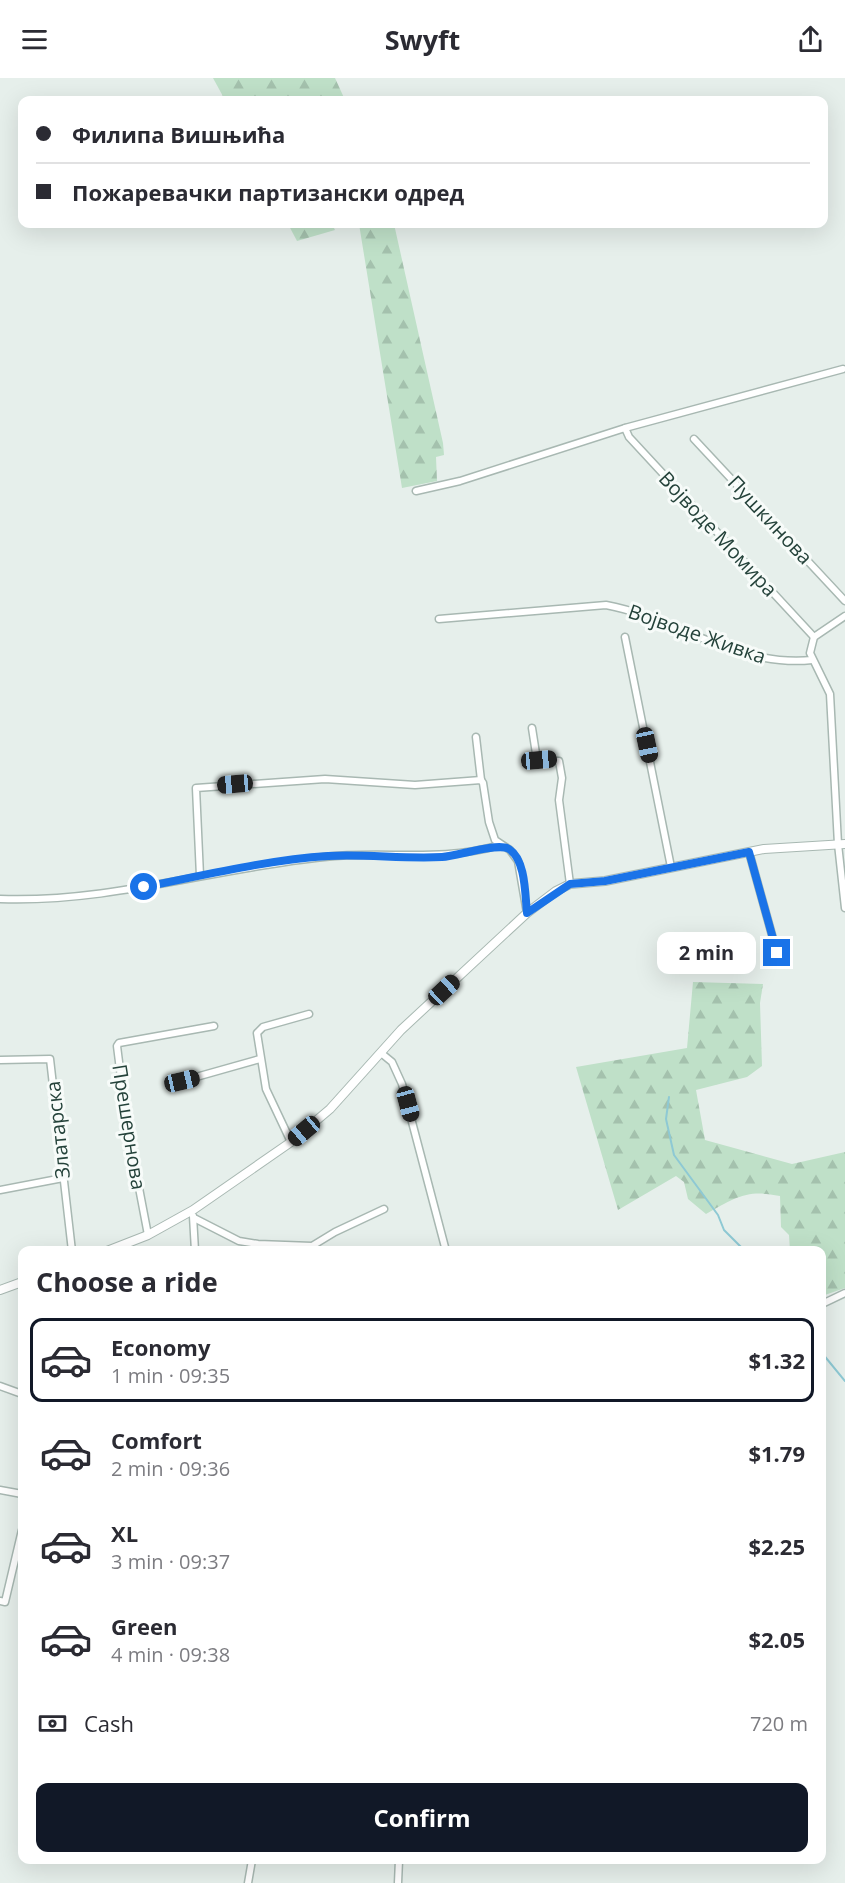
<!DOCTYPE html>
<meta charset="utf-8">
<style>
body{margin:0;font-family:"Open Sans",sans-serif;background:#f2f2f3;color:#2b2b33;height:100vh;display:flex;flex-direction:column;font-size:22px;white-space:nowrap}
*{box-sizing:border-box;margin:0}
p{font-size:20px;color:#7c7c81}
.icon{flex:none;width:33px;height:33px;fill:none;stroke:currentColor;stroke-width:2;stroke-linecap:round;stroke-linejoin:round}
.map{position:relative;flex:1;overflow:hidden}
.panel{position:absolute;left:18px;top:1168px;width:808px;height:618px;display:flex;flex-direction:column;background:#fff;border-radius:12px;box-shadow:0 6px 24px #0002}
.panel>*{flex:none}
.top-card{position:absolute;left:18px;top:18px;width:810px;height:132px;border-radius:12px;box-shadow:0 6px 24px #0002;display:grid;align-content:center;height:132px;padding:0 18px;background:#fff}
.end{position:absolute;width:27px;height:27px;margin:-14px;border:8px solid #1a73e8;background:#fff;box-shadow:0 0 0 3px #fff}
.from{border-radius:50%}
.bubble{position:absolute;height:42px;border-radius:12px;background:#fff;box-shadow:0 6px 24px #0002;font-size:20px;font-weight:700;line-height:42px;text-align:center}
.car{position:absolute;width:18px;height:36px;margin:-18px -9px;border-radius:8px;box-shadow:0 0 4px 2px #0007;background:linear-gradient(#222 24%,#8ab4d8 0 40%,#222 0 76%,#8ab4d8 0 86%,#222 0)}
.top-card b{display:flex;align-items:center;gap:21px;height:57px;font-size:22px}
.top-card b+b{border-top:2px solid #e1e1e2}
.top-card i{width:15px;height:15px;background:#2b2b33}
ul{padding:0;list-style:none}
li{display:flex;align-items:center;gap:18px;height:84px;margin:0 12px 9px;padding:0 6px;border:3px solid transparent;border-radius:12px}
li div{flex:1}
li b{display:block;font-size:22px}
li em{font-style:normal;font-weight:700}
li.selected{border-color:#111827}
li>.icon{width:54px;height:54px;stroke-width:1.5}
h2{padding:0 18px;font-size:27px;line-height:72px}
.pay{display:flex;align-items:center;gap:15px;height:66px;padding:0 18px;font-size:22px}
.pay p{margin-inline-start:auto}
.cta{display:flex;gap:12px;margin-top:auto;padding:12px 18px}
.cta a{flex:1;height:69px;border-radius:12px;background:#111827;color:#fff;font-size:24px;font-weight:700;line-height:69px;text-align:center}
header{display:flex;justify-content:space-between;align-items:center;height:78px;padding:0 18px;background:#fff;font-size:27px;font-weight:700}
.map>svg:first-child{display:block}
.forest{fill:url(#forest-firs)}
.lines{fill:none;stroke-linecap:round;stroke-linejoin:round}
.stream{stroke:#8ec9d4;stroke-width:2}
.minor-casing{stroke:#a8b8b2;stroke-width:9}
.tertiary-casing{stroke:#a8b8b2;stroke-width:10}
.minor{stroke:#fff;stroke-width:6}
.tertiary{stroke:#fff;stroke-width:8}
.route{stroke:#1a73e8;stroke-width:8}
.labels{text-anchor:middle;stroke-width:6;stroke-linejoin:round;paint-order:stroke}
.street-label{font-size:20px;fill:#24423a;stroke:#f7fbf9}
</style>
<header><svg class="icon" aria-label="menu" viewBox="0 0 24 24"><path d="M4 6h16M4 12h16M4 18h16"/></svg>Swyft<svg class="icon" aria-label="share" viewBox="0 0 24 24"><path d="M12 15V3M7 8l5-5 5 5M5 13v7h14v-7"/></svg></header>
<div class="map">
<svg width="845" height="1805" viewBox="0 0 845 1805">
<defs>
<pattern id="forest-firs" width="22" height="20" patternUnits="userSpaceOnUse" patternTransform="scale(1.5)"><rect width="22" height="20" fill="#bfe0c8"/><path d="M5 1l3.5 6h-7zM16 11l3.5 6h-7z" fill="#a4c1ad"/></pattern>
</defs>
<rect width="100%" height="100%" fill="#e6efeb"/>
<g class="forest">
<path d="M213 0H335L345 22H225Z"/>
<path d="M288 146H332L335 152 297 163Z"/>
<path d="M359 146H394L443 365 444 377 436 379 437 403 402 410Z"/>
<path d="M693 904 763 906 760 925 762 988 747 999 696 1012 705 1062 792 1086 845 1074V1210L822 1218V1173H790L789 1157 781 1149 780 1118C747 1111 735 1120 706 1136L688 1121 684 1104 676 1098 618 1132 576 989 687 970Z"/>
</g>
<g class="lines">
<g class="stream">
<path d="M669 1019 666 1041 674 1077 718 1137 724 1152 745 1173"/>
<path d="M822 1275 845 1303"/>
</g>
<defs>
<g id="minor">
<path d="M625 350 629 359 814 559"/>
<path d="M694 361 845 523"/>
<path d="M416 413 460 403 625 350 843 291"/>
<path d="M439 541 606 527C676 540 738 590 812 582"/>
<path d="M625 559 671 789"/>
<path d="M532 650 537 682 559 683 562 700 559 722 570 806"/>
<path d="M476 659 481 702"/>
<path d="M749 774 777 875"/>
<path d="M200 798 196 710 325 701 415 707 481 702 483 705 489 744 495 762 510 772 518 783 527 835"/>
<path d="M0 821C110 825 215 790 324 779 386 772 438 785 500 767"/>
<path d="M845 830 838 766 830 616 810 575 814 559 845 538"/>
<path d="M381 975 392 984 402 1006 446 1173"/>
<path d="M0 982 50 981 72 1173"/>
<path d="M182 1003 260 981"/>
<path d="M291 1064 266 1011 257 955 263 949 309 936"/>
<path d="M0 1112 63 1100"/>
<path d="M193 1138 195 1173"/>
<path d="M194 1140 239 1163 258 1166 312 1168 335 1154 384 1131"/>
<path d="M148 1157 127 1047 117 968 119 965 214 948"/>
<path d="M822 1226 845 1215"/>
<path d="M0 1308 22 1316"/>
<path d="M0 1412 22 1416"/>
<path d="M0 1523 5 1524 22 1452"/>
<path d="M248 1805 252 1782"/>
<path d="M398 1805 399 1782"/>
</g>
<g id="tertiary">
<path d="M107 1173 148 1157 193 1132 291 1064 330 1031 401 952 527 835 556 813 570 806 605 803 764 771 845 766"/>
<path d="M0 1212 22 1204"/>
</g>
</defs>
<use href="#minor" class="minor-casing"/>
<use href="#tertiary" class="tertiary-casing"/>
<use href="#minor" class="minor"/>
<use href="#tertiary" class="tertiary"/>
</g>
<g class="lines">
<path class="route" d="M144 809C205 797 267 782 328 778 366 776 404 781 442 779 458 778 498 764 509 771 526 782 525 817 527 835L570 806 605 803 749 774 777 875"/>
</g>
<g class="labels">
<g class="street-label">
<text transform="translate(770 442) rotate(47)" y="7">Пушкинова</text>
<text transform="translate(718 456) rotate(47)" y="7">Војводе Момира</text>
<text transform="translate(697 556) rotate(19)" y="7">Војводе Живка</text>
<text transform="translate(129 1049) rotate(81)" y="7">Прешернова</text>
<text transform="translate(58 1052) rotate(-96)" y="7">Златарска</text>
</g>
</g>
</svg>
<i class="end from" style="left:144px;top:809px"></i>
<i class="end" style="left:777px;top:875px"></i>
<div class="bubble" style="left:657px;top:854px;width:99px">2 min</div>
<i class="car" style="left:647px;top:667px;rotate:168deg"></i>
<i class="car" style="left:539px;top:682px;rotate:85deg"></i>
<i class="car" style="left:235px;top:706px;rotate:265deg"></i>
<i class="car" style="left:444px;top:912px;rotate:47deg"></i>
<i class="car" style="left:182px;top:1003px;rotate:77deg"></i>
<i class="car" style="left:408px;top:1026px;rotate:165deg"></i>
<i class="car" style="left:304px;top:1053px;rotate:230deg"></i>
<div class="top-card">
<b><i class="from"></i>Филипа Вишњића</b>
<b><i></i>Пожаревачки партизански одред</b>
</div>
<section class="panel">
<h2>Choose a ride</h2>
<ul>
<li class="selected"><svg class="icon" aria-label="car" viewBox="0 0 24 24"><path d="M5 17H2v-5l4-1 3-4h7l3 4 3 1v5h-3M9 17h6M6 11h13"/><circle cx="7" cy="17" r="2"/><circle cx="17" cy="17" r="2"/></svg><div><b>Economy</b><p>1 min · 09:35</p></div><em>$1.32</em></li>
<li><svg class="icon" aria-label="car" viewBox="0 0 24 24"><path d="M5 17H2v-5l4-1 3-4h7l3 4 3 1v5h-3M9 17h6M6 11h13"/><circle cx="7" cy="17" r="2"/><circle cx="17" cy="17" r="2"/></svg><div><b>Comfort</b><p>2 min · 09:36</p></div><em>$1.79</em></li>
<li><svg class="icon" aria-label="car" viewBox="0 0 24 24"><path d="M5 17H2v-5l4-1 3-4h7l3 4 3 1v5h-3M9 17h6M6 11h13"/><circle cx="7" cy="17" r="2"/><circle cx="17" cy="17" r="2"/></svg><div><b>XL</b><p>3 min · 09:37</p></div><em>$2.25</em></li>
<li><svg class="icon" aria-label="car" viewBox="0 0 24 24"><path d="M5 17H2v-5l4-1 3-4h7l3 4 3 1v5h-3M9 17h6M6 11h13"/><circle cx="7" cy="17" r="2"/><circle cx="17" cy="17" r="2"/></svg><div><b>Green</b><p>4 min · 09:38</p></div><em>$2.05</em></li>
</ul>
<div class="pay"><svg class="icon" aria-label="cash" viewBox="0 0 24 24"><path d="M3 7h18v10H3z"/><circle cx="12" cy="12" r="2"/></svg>Cash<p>720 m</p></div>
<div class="cta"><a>Confirm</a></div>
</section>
</div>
